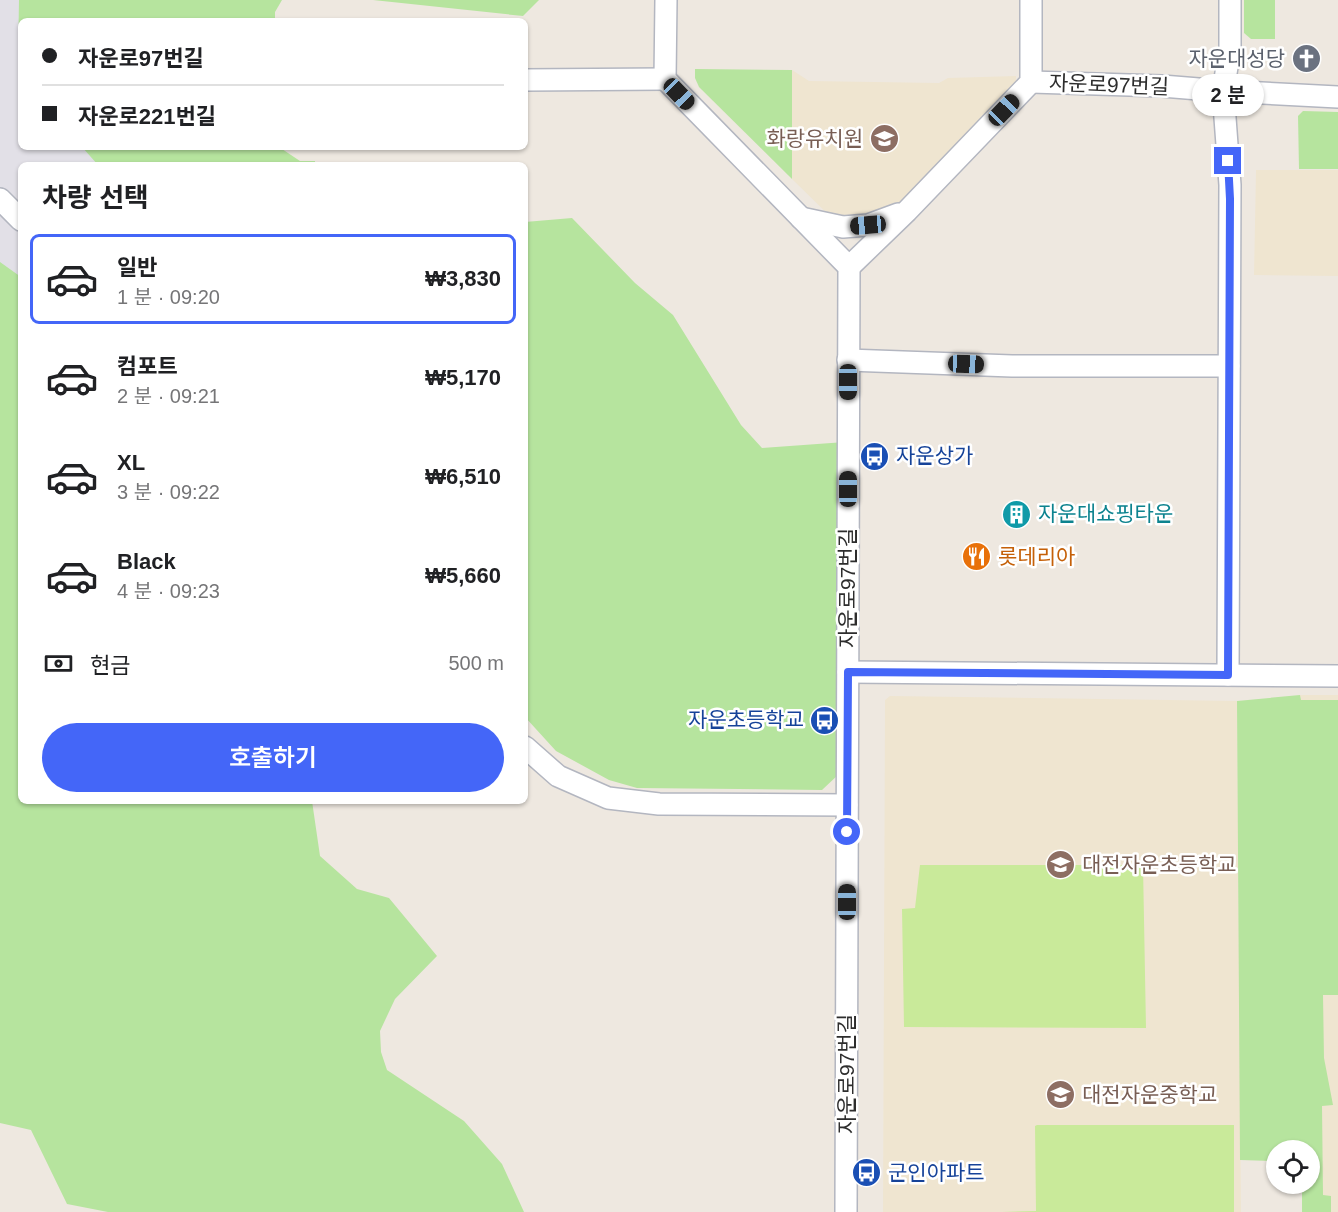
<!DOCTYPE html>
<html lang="ko">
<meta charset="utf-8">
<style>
body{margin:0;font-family:Arial,"Noto Sans KR",sans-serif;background:#f2f2f2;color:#202124;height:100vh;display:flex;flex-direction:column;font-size:22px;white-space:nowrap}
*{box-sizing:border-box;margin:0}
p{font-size:20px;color:#757577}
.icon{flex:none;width:33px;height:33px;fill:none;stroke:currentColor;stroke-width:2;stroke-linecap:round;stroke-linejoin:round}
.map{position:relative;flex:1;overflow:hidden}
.drawer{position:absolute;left:18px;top:162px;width:510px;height:642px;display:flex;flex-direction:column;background:#fff;border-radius:9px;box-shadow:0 2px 4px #0004}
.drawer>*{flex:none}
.banner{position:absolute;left:18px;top:18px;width:510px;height:132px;border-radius:9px;box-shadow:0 2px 4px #0004;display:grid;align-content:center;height:132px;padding:0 24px;background:#fff}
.tools{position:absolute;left:1266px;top:1140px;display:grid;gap:12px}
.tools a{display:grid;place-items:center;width:54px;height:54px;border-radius:50%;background:#fff;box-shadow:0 2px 4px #0004;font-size:30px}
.end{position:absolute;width:27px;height:27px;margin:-14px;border:8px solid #4466f8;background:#fff;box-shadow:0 0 0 3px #fff}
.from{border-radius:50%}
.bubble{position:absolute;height:42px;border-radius:21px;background:#fff;box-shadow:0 2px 4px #0004;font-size:20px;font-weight:600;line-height:42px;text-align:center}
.car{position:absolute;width:18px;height:36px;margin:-18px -9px;border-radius:8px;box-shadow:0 0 4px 2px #0007;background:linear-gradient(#222 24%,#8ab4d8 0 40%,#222 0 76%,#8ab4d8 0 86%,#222 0)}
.banner b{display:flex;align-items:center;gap:21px;height:57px;font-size:22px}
.banner b+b{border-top:2px solid #e0e0e0}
.banner i{width:15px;height:15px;background:#202124}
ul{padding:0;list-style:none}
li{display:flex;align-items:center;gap:18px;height:90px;margin:0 12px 9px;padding:0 12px;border:3px solid transparent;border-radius:9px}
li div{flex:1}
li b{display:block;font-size:22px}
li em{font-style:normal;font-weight:600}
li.current{border-color:#4466f8}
li>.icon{width:54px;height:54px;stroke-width:1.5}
h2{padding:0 24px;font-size:27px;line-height:72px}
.pay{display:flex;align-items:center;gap:15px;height:66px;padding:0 24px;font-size:22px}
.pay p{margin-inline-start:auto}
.action{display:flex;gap:12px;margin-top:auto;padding:12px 24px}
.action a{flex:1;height:69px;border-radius:36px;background:#4466f8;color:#fff;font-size:24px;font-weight:600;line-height:69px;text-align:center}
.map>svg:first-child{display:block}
.industrial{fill:#e2e0e7}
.education{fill:#efe5d0}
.green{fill:#b6e49e}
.pitch{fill:#c9ea9a}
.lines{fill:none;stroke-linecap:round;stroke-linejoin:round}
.minor-casing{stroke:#b3b6c0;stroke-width:24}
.minor{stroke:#fff;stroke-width:21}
.route{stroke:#4466f8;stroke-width:8}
.labels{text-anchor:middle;stroke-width:5;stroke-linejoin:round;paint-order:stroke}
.worship-label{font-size:21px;fill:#5b616d;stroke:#fff;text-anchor:end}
.street-label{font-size:21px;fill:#2d2d2d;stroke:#fff}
.education-label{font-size:21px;fill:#785e54;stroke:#fff;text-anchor:start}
.transit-label{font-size:21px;fill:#164399;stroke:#fff;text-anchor:start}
.culture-label{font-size:21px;fill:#0d838f;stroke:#fff;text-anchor:start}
.food-label{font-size:21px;fill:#c56008;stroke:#fff;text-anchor:start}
</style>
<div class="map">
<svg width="1338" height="1212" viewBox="0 0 1338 1212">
<rect width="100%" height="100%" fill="#eee8e0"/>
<path class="industrial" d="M0 0H126L21 21V147H167L172 165H21V370L0 382Z"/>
<g class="education">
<path d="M792 70 809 81 939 83 948 78 1016 76V99L897 219 835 221 792 179Z"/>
<path d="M1256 170H1338V276L1254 275Z"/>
<path d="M1300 695H1338V1212H1302V1184H1310V1150H1302Z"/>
<path d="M890 696 1237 701 1241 1212H883L885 700Z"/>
</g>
<g class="green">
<path d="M19 0H282L275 12V21H21V63L18 58Z"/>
<path d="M373 0H539L523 16Z"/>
<path d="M1244 0H1275V39H1251L1244 33Z"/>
<path d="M695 69 792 70V179L699 87 695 78Z"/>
<path d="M1303 111 1338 112V169H1299L1298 116Z"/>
<path d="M82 147H279L300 161H315V165H98Z"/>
<path d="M572 218 635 283 673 315 741 425 762 448 845 442 839 774 822 790 637 788 609 780 556 751 525 717V222Z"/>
<path d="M0 262 21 277V801H312L320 856 357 889 389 898 437 956 395 999 380 1031 381 1052 387 1070 464 1121 502 1164 524 1212H108L67 1204 31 1130 0 1123Z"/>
<path d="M1300 695 1301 700H1338V995H1323L1324 1058 1333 1105 1322 1106 1323 1195 1331 1196V1212H1302V1184H1310V1150H1276V1161L1240 1160 1237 701Z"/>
</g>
<g class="pitch">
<path d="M920 865H1143L1146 1028 904 1027 902 909 915 908Z"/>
<path d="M1037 1125H1234V1212H1002L1036 1211 1035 1126Z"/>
</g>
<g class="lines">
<defs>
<g id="minor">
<path d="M666 0 665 79 849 267 846 1212"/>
<path d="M1230 0V49L1223 91 1338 97"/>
<path d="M525 80 665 79"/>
<path d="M1031 82 1162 86 1223 91 1230 185 1228 675"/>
<path d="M0 199 21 220"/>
<path d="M801 218 843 227 868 225 898 214"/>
<path d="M849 267 907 211 1031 82V0"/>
<path d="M848 360 1012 366H1229"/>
<path d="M848 672 1338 676"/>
<path d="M525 747 558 776 608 798 659 804 847 805"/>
</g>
</defs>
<use href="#minor" class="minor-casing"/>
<use href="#minor" class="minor"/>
</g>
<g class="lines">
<path class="route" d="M847 832 848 672 1228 675 1230 199 1228 161"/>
</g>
<defs>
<symbol id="church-disc" viewBox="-11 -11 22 22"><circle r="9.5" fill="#6b7280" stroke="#fff"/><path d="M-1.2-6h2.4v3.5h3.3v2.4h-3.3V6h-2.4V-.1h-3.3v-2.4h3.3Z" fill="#fff"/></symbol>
<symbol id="school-disc" viewBox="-11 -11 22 22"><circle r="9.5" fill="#8d6e63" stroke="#fff"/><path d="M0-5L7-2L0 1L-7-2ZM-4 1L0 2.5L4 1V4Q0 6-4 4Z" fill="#fff"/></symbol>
<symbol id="bus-disc" viewBox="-11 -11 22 22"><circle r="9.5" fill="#1a4fb4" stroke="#fff"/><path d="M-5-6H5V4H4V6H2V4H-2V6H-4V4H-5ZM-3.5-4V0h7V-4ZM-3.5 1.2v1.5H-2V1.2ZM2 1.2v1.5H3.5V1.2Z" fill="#fff"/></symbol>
<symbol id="building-disc" viewBox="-11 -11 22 22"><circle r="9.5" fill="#0f9aa8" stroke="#fff"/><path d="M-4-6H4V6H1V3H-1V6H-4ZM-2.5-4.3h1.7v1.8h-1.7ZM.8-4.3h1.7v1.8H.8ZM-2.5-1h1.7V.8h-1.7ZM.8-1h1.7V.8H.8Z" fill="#fff"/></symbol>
<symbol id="restaurant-disc" viewBox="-11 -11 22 22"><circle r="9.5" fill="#e8710a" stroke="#fff"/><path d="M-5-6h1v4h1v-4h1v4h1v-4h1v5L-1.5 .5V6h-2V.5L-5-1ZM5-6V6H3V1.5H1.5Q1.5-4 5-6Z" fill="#fff"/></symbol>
</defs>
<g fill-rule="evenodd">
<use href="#church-disc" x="1290" y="42" width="33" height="33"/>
<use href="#school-disc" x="868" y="122" width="33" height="33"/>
<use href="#bus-disc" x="858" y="440" width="33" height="33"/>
<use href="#building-disc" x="1000" y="498" width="33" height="33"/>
<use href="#restaurant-disc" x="960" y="540" width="33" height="33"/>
<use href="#bus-disc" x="808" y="704" width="33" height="33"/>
<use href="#school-disc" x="1044" y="848" width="33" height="33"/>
<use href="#school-disc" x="1044" y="1078" width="33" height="33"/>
<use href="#bus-disc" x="850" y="1156" width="33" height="33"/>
</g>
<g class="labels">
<g class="worship-label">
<text x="1285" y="66">자운대성당</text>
</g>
<g class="street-label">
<text transform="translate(1109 85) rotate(2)" y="7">자운로97번길</text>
<text transform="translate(848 588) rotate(-90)" y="7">자운로97번길</text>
<text transform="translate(847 1074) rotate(-90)" y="7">자운로97번길</text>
</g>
<g class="education-label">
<text x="863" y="146" text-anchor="end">화랑유치원</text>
<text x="1082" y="872">대전자운초등학교</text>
<text x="1082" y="1102">대전자운중학교</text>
</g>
<g class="transit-label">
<text x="896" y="463">자운상가</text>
<text x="804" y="727" text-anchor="end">자운초등학교</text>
<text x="888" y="1180">군인아파트</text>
</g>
<g class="culture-label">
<text x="1038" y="521">자운대쇼핑타운</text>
</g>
<g class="food-label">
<text x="998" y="564">롯데리아</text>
</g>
</g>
</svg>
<div class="tools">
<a><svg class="icon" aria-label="locate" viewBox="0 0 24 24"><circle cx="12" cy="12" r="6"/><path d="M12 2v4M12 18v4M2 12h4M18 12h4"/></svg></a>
</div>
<i class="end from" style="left:847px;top:832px"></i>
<i class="end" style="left:1228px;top:161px"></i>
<div class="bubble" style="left:1192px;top:74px;width:72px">2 분</div>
<i class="car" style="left:679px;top:94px;rotate:136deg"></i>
<i class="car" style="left:1004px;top:110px;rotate:44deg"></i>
<i class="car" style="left:868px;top:225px;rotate:265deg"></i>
<i class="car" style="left:966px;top:364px;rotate:92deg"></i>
<i class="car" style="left:848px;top:382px;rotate:180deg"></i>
<i class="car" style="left:848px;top:489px;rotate:0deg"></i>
<i class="car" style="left:847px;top:902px;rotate:0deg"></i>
<div class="banner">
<b><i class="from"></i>자운로97번길</b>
<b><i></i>자운로221번길</b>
</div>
<section class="drawer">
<h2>차량 선택</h2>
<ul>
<li class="current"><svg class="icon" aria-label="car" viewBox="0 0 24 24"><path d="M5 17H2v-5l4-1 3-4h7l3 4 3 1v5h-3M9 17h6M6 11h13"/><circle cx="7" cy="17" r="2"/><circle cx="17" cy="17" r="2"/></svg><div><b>일반</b><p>1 분 · 09:20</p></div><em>₩3,830</em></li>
<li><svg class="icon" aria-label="car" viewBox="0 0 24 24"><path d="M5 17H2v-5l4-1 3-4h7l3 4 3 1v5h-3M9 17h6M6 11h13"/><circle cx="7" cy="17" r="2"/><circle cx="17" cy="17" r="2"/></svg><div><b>컴포트</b><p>2 분 · 09:21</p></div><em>₩5,170</em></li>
<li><svg class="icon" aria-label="car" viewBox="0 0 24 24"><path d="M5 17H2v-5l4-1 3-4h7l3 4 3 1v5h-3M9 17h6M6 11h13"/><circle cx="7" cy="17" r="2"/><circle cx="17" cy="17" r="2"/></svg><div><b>XL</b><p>3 분 · 09:22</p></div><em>₩6,510</em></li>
<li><svg class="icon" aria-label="car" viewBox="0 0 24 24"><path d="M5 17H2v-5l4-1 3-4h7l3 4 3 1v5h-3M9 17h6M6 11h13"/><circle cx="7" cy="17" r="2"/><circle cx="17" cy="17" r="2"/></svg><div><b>Black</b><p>4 분 · 09:23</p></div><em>₩5,660</em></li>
</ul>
<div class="pay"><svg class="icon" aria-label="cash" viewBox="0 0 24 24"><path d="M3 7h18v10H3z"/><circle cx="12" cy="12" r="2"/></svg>현금<p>500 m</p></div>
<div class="action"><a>호출하기</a></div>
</section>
</div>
